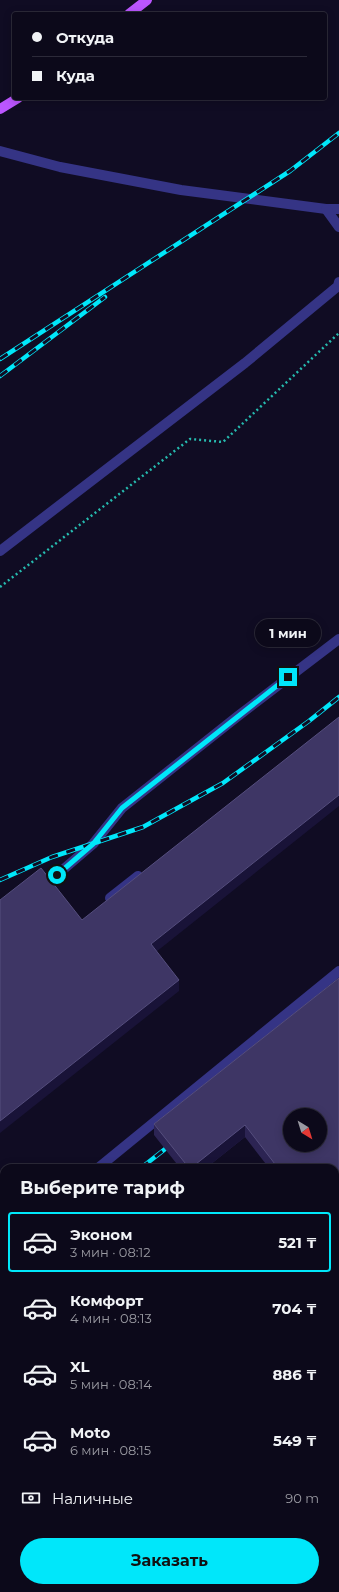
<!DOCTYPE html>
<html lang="ru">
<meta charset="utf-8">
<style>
body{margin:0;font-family:Montserrat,sans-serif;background:#1a1727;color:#f1f3f6;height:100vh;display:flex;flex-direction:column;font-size:15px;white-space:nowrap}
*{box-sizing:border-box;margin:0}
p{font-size:13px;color:#9a9aa2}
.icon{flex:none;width:22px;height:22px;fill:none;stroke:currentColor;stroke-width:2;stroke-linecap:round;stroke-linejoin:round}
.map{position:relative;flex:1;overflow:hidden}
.panel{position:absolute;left:0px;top:1164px;width:339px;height:428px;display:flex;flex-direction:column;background:#0c091a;border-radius:12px 12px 0 0;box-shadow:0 2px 10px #0003,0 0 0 1px #2c2a39}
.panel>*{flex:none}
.top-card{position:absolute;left:12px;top:12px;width:315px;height:88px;border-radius:4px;box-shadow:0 2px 10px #0003,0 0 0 1px #2c2a39;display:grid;align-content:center;height:88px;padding:0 20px;background:#0c091a}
.needle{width:26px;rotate:142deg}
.fabs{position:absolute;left:283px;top:1108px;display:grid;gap:8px}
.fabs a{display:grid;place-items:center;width:44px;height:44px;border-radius:50%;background:#0c091a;box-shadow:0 2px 10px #0003,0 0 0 1px #2c2a39;font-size:20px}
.end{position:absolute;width:18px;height:18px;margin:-9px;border:5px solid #00e7fa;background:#111;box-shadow:0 0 0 2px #111}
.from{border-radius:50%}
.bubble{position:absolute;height:28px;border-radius:14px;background:#0c091a;box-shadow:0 2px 10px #0003,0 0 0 1px #2c2a39;font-size:13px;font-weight:700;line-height:28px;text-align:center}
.top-card b{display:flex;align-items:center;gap:14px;height:38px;font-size:15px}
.top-card b+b{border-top:1px solid #2c2a39}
.top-card i{width:10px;height:10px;background:#f1f3f6}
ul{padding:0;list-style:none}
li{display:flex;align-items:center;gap:12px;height:60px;margin:0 8px 6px;padding:0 12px;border:2px solid transparent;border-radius:4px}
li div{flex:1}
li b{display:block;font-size:15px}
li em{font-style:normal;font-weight:700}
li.on{border-color:#00e7fa}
li>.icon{width:36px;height:36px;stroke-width:1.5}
h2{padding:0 20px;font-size:18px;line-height:48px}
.pay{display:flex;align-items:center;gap:10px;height:44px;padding:0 20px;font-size:15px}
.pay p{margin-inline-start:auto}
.button{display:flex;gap:8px;margin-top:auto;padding:8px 20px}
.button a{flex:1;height:46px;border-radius:24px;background:#00e7fa;color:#111;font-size:16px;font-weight:700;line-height:46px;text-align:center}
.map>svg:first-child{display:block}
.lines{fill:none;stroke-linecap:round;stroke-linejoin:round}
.path{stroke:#26bbaf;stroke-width:2.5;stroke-dasharray:2 3;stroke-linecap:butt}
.minor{stroke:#353485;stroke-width:10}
.major{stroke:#bb56ff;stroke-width:10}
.rail-casing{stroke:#00e7fa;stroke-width:4.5}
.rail{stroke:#100c23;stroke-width:3;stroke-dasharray:9;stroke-linecap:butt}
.wall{fill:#2c2453}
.shaded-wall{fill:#191338}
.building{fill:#3e3665;stroke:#554e7e;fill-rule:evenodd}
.route{stroke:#00e7fa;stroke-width:5}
</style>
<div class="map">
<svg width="339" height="1592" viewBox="0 0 339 1592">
<rect width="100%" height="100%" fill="#100c23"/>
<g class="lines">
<path class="path" d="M0 587 190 439 223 442 339 333"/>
<g class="minor">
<path d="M0 151 60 167 181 190 326 209H339"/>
<path d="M326 209 339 227"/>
<path d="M0 551 245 363 338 286 339 282"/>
<path d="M45 885 93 844 122 808 238 716 339 639"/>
<path d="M110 898 138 876"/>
<path d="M98 1168 339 971"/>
<path d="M0 1248 4 1245"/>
<path d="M335 1513 339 1510"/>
<path d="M233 1592 239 1588"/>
</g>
<g class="major">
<path d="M129 14 147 0"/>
<path d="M0 109 18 98"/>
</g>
<defs>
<g id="rail">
<path d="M0 359 290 171 339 133"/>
<path d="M0 376 105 297"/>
<path d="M0 880 52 857 143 827 223 783 309 721 339 697"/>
<path d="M141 1168 174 1142"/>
<path d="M335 1218 339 1215"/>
<path d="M335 1245 339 1242"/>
<path d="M0 1279 4 1276"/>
<path d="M0 1313 4 1310"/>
<path d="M0 1331 4 1328"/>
<path d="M335 1475 339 1472"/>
<path d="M0 1480 4 1477"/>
<path d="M0 1513 4 1510"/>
<path d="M335 1567 339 1564"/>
<path d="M118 1592 123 1588"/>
<path d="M186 1592 191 1588"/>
<path d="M302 1592 307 1588"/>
</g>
</defs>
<use href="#rail" class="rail-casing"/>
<use href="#rail" class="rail"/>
</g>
<g class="wall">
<path d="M339 978V1219L335 1214V1168H269L245 1137 206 1168H180L154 1135V1124Z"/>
<path d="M339 1256V1456L335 1451V1259Z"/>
<path d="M4 1344V1418L0 1413V1348Z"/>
</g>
<g class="shaded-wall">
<path d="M339 795V806L151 956V944Z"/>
<path d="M179 980V991L0 1133V1121Z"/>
<path d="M245 1125V1137L206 1168H191Z"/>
<path d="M339 1395V1407L336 1398Z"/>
</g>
<g class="building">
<path d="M339 717V795L151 944 179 980 0 1121V900L41 868 82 920Z"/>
<path d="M339 978V1207L335 1202V1168H278L245 1125 191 1168H189L154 1124ZM290 1115H320V1145H290Z"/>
<path d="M339 1256V1395L336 1398 339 1402V1445L335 1440V1259Z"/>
<path d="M4 1344V1406L0 1401V1348Z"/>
</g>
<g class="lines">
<path class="route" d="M57 875 93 844 122 808 288 677"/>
</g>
</svg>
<div class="fabs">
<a><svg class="needle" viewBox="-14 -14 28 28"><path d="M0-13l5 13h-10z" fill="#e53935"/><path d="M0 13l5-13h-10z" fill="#9a9aa2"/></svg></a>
</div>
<i class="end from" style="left:57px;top:875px"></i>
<i class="end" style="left:288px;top:677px"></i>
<div class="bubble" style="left:255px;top:619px;width:66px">1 мин</div>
<div class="top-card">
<b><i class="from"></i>Откуда</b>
<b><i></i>Куда</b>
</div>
<section class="panel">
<h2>Выберите тариф</h2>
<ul>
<li class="on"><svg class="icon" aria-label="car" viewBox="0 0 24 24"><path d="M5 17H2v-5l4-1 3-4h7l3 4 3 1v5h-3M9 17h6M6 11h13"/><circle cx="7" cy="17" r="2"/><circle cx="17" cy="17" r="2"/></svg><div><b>Эконом</b><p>3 мин · 08:12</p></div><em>521 ₸</em></li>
<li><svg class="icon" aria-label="car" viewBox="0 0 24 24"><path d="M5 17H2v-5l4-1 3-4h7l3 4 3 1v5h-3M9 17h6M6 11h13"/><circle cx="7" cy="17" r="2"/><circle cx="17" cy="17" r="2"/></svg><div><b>Комфорт</b><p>4 мин · 08:13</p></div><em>704 ₸</em></li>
<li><svg class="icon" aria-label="car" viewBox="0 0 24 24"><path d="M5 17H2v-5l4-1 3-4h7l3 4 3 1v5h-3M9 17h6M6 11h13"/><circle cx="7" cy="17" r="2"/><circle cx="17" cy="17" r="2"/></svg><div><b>XL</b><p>5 мин · 08:14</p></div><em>886 ₸</em></li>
<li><svg class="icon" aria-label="car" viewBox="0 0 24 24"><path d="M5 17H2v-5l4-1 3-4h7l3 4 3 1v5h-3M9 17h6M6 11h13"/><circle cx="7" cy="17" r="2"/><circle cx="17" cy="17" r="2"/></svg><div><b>Moto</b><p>6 мин · 08:15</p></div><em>549 ₸</em></li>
</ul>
<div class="pay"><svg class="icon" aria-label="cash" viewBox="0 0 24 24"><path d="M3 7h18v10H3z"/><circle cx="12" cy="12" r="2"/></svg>Наличные<p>90 m</p></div>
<div class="button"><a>Заказать</a></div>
</section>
</div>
